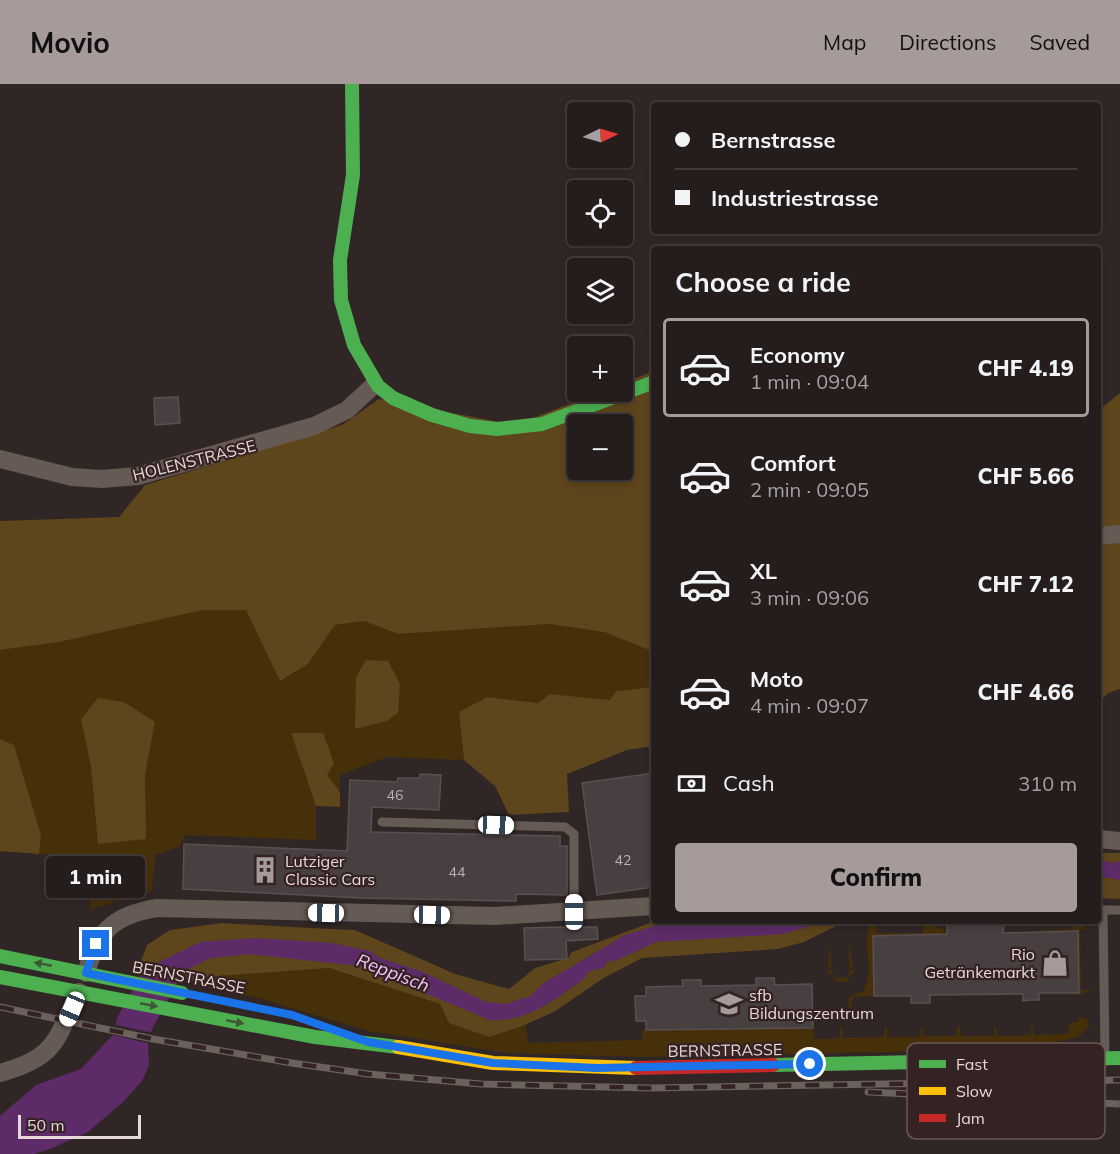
<!DOCTYPE html>
<meta charset="utf-8">
<style>
body{margin:0;font-family:Mulish,sans-serif;background:#312929;color:#f1f3f6;height:100vh;display:flex;flex-direction:column;font-size:22px;white-space:nowrap}
*{box-sizing:border-box;margin:0}
p{font-size:20px;color:#a3a1a3}
.icon{flex:none;width:33px;height:33px;fill:none;stroke:currentColor;stroke-width:2;stroke-linecap:round;stroke-linejoin:round}
.map{position:relative;flex:1;overflow:hidden}
.drawer{position:absolute;left:651px;top:162px;width:450px;height:678px;display:flex;flex-direction:column;background:#251c1c;border-radius:6px;box-shadow:0 3px 9px #0003,0 0 0 2px #423a3b}
.drawer>*{flex:none}
.guide{position:absolute;left:651px;top:18px;width:450px;height:132px;border-radius:6px;box-shadow:0 3px 9px #0003,0 0 0 2px #423a3b;display:grid;align-content:center;height:132px;padding:0 24px;background:#251c1c}
.needle{width:39px;rotate:85deg}
.controls{position:absolute;left:567px;top:18px;display:grid;gap:12px}
.controls a{display:grid;place-items:center;width:66px;height:66px;border-radius:6px;background:#251c1c;box-shadow:0 3px 9px #0003,0 0 0 2px #423a3b;font-size:30px}
.scale{position:absolute;left:18px;bottom:15px;width:123px;box-sizing:border-box;padding-left:6px;border:3px solid #e6d9d8;border-top:0;font-size:16px;line-height:21px;white-space:nowrap;color:#e6d9d8;-webkit-text-stroke:4px #352222;paint-order:stroke}
.end{position:absolute;width:27px;height:27px;margin:-14px;border:8px solid #1a73e8;background:#fff;box-shadow:0 0 0 3px #fff}
.from{border-radius:50%}
.bubble{position:absolute;height:42px;border-radius:6px;background:#251c1c;box-shadow:0 3px 9px #0003,0 0 0 2px #423a3b;font-size:20px;font-weight:800;line-height:42px;text-align:center}
.car{position:absolute;width:18px;height:36px;margin:-18px -9px;border-radius:8px;box-shadow:0 0 4px 2px #0007;background:linear-gradient(#fff 24%,#345 0 40%,#fff 0 76%,#345 0 86%,#fff 0)}
.guide b{display:flex;align-items:center;gap:21px;height:57px;font-size:22px}
.guide b+b{border-top:2px solid #423a3b}
.guide i{width:15px;height:15px;background:#f1f3f6}
ul{padding:0;list-style:none}
li{display:flex;align-items:center;gap:18px;height:99px;margin:0 12px 9px;padding:0 12px;border:3px solid transparent;border-radius:6px}
li div{flex:1}
li b{display:block;font-size:22px}
li em{font-style:normal;font-weight:800}
li.active{border-color:#a79a9a}
li>.icon{width:54px;height:54px;stroke-width:1.5}
h2{padding:0 24px;font-size:27px;line-height:72px}
.pay{display:flex;align-items:center;gap:15px;height:66px;padding:0 24px;font-size:22px}
.pay p{margin-inline-start:auto}
.action{display:flex;gap:12px;margin-top:auto;padding:12px 24px}
.action a{flex:1;height:69px;border-radius:6px;background:#a79a9a;color:#111;font-size:24px;font-weight:800;line-height:69px;text-align:center}
header{display:flex;align-items:center;gap:36px;box-sizing:border-box;height:84px;padding:0 30px;background:#a79a9a;color:#111}
header strong{font-size:28px}
nav{display:flex;gap:33px;margin-inline-start:auto;font-size:21px}
.map>svg:first-child{display:block}
.green{fill:#453009;fill-rule:evenodd}
.forest{fill:#5d451c;fill-rule:evenodd}
.water{fill:#5d2b68}
.pier{fill:#312626}
.building{fill:#483f41;stroke:#595052;stroke-width:1.5}
.lines{fill:none;stroke-linecap:round;stroke-linejoin:round}
.lane{stroke:#665a54;stroke-width:9}
.street{stroke:#665a54;stroke-width:18}
.fast{stroke:#4caf50;stroke-width:14}
.slow{stroke:#ffc107;stroke-width:14}
.jam{stroke:#c62828;stroke-width:14}
.rail-casing{stroke:#6b615d;stroke-width:7}
.rail{stroke:#352222;stroke-width:4.5;stroke-dasharray:14;stroke-linecap:butt}
.oneway{fill:#3e5a34}
.route{stroke:#1a73e8;stroke-width:8}
.labels{text-anchor:middle;stroke-width:4.5;stroke-linejoin:round;paint-order:stroke}
.number-label{font-size:14px;fill:#beb2b2}
.street-label{font-size:16px;fill:#e6d9d8;stroke:#352222}
.poi-label{font-size:16px;fill:#e6d9d8;stroke:#352222;text-anchor:start}
.water-label{font-size:18px;font-style:italic;fill:#f3c6fe;stroke:#352222}
.key{fill:#352222;stroke:#6a5959;stroke-width:1.5}
.key-label{font-size:16px;fill:#e6d9d8}
</style>
<header>
<strong>Movio</strong>
<nav><a>Map</a><a>Directions</a><a>Saved</a></nav>
</header>
<div class="map">
<svg width="1120" height="1070" viewBox="0 0 1120 1070">
<rect width="100%" height="100%" fill="#312626"/>
<g class="green">
<path d="M203 526H246L280 597 308 580 335 541 364 537 398 550 549 540 604 548 654 568V603L616 607 610 616 550 610 539 619 486 613 459 628 464 676 387 673 340 691V708L291 649 316 722V756L185 751 179 763 155 771 152 807 91 825 82 774 39 770 41 751 14 661 0 655V566L55 558ZM81 635 155 638 145 691 91 683Z"/>
<path d="M1071 837H1077L1088 845 1080 846 1081 906H1093L1078 911V847L1016 848 1070 845Z"/>
<path d="M923 838 943 845 946 850 873 852 874 912 853 913 851 925 848 921 849 913 863 907C877 883 860 863 870 841L876 839 877 849H923Z"/>
<path d="M849 858 854 888 846 898 836 897 828 888 830 859 832 883H829V886L832 887 833 894 849 893V887L853 886V883H849Z"/>
<path d="M328 884 440 920 449 939 520 943 526 941 528 959 642 956V946H673V948L676 946 728 945V947L731 945 799 944 801 946 813 944 814 955 840 954V943H842L843 954 884 953V944H887V953H920L921 944H923L924 952H957V943H960L961 952H994V943H996L997 952 1031 951V942H1033L1034 951 1067 950 1070 939 1079 938V933L1086 935 1090 941 1078 953 1055 958 894 968 643 973 507 969 368 947 262 915 193 900 205 893Z"/>
</g>
<g class="forest">
<path d="M654 287V568L604 548 549 540 398 550 364 537 335 541 308 580 280 597 246 526H203L59 558 0 566V437L119 433 145 401 342 341 379 315 515 341ZM578 340H622V386H578Z"/>
<path d="M1120 309V605L1108 609 1098 619V327Z"/>
<path d="M366 576 388 577 400 600 398 629 387 637 355 645 356 593Z"/>
<path d="M654 603V662L627 666 567 690 569 728 509 731 495 702 464 676 459 628 487 613 538 619 550 610 610 616 616 607Z"/>
<path d="M98 614 124 618 155 638 145 691 146 755 98 760 91 683 81 635Z"/>
<path d="M291 649H323L334 679 327 691 340 708V723L316 722Z"/>
<path d="M0 655 14 661 41 751 39 770 0 767Z"/>
<path d="M1098 769H1120V815L1098 814Z"/>
<path d="M655 837H846L804 858 778 865 642 874 602 895 554 928 520 943 489 953 449 939 440 920 329 884 205 893 195 897 138 885 147 861 170 846 222 839 311 844 355 846 455 890 509 905 535 884 568 874 572 868Z"/>
</g>
<g class="water">
<path d="M1098 774 1112 779 1120 777V796L1098 792Z"/>
<path d="M694 837H827L783 850 656 858 617 876 606 878 605 883 588 888 585 894C555 915 529 938 490 936L360 882 250 870 211 874 184 887 153 943 148 957 149 981 142 997 122 1019 88 1048 50 1065 34 1070H0V1032L36 1001 81 985 112 952 118 932 145 885 200 858 256 854 332 859 370 867 380 874 423 888 486 918 506 920 531 912 542 900 625 851 661 840Z"/>
</g>
<path class="pier" d="M111 940 154 949 151 960 109 950Z"/>
<g class="building">
<path d="M178 313 180 339 155 341 154 314Z"/>
<path d="M654 689V803L597 811 582 699Z"/>
<path d="M420 690 441 691 439 726 372 723 371 748 560 752V762H567V811L516 810V817L361 814 183 805 184 760 347 767 350 696 397 698 398 694H420Z"/>
<path d="M947 840H1004L1003 849 1078 847 1079 909H1039V916H1030L1023 917V910L930 911V919H911V912H874L873 852 947 850Z"/>
<path d="M566 843H597L598 855 566 857 567 875 525 876 524 844Z"/>
<path d="M756 894H774L775 901 812 900 813 944 646 946V937H636L635 912H646V903L683 902 682 896H701V902L756 901Z"/>
</g>
<g class="lines">
<g class="lane">
<path d="M382 738 565 743 574 750V828"/>
<path d="M1105 971 1103 826H1120"/>
</g>
<g class="street">
<path d="M0 375 72 393 102 395 138 392 314 342 347 326 374 301"/>
<path d="M1098 452 1120 450"/>
<path d="M1098 755 1120 757"/>
<path d="M86 889C98 847 113 831 157 824L495 832 654 822"/>
<path d="M0 989C58 973 55 956 79 908"/>
</g>
<g class="fast">
<path d="M352 0 353 91 340 176 341 216 354 261 378 302 393 314 432 331 470 342 497 345 542 340 654 298"/>
<path d="M0 872 182 909"/>
<path d="M0 893 315 953 398 963"/>
<path d="M773 981 1120 974"/>
</g>
<path class="slow" d="M398 963 493 979 636 984"/>
<path class="jam" d="M636 984 773 981"/>
<defs>
<g id="rail">
<path d="M0 923 153 955 292 979 368 990 481 1000 650 1004 1120 996"/>
<path d="M868 1008 1120 1020"/>
</g>
</defs>
<use href="#rail" class="rail-casing"/>
<use href="#rail" class="rail"/>
</g>
<defs><path id="oneway-solid" d="M-6-.8H1V-3.2L6.5 0L1 3.2V.8H-6Z" transform="scale(1.5)"/></defs>
<g class="oneway">
<use href="#oneway-solid" transform="translate(43 880) rotate(-169)"/>
<use href="#oneway-solid" transform="translate(149 921) rotate(11)"/>
<use href="#oneway-solid" transform="translate(235 938) rotate(11)"/>
</g>
<g class="lines">
<path class="route" d="M96 860 86 889 292 931 368 958 493 979 597 984 810 980"/>
</g>
<defs>
<symbol id="building-bare" viewBox="-9 -9 18 18"><path d="M-4-6H4V6H1V3H-1V6H-4ZM-2.5-4.3h1.7v1.8h-1.7ZM.8-4.3h1.7v1.8H.8ZM-2.5-1h1.7V.8h-1.7ZM.8-1h1.7V.8H.8Z" fill="#a79a9a" stroke="#352222" stroke-width="2.5" paint-order="stroke"/></symbol>
<symbol id="shop-bare" viewBox="-9 -9 18 18"><path d="M-5-2.5h2.3a2.7 3.5 0 0 1 5.4 0H5L5.5 6h-11ZM-1.5-2.5h3a1.5 2.3 0 0 0-3 0Z" fill="#a79a9a" stroke="#352222" stroke-width="2.5" paint-order="stroke"/></symbol>
<symbol id="school-bare" viewBox="-9 -9 18 18"><path d="M0-5L7-2L0 1L-7-2ZM-4 1L0 2.5L4 1V4Q0 6-4 4Z" fill="#a79a9a" stroke="#352222" stroke-width="2.5" paint-order="stroke"/></symbol>
</defs>
<g fill-rule="evenodd">
<use href="#building-bare" x="246" y="767" width="38" height="38"/>
<use href="#shop-bare" x="1036" y="860" width="38" height="38"/>
<use href="#school-bare" x="710" y="901" width="38" height="38"/>
</g>
<g class="labels">
<g class="number-label">
<text x="395" y="716">46</text>
<text x="623" y="781">42</text>
<text x="457" y="793">44</text>
</g>
<g class="street-label">
<text transform="translate(194 376) rotate(-14)" y="6">HOLENSTRASSE</text>
<text transform="translate(189 893) rotate(11)" y="6">BERNSTRASSE</text>
<text transform="translate(725 966) rotate(-1)" y="6">BERNSTRASSE</text>
</g>
<g class="poi-label">
<text x="285" y="783">Lutziger<tspan x="285" dy="18">Classic Cars</tspan></text>
<text x="1035" y="876" text-anchor="end">Rio<tspan x="1035" dy="18">Getränkemarkt</tspan></text>
<text x="749" y="917">sfb<tspan x="749" dy="18">Bildungszentrum</tspan></text>
</g>
<g class="water-label">
<text transform="translate(393 889) rotate(21)" y="6">Reppisch</text>
</g>
</g>
<rect x="907" y="959" width="198" height="96" rx="9" class="key"/>
<rect x="919" y="976" width="27" height="8" fill="#4caf50"/>
<rect x="919" y="1003" width="27" height="8" fill="#ffc107"/>
<rect x="919" y="1030" width="27" height="8" fill="#c62828"/>
<g class="key-label">
<text x="956" y="986">Fast</text>
<text x="956" y="1013">Slow</text>
<text x="956" y="1040">Jam</text>
</g>
</svg>
<div class="controls">
<a><svg class="needle" viewBox="-14 -14 28 28"><path d="M0-13l5 13h-10z" fill="#e53935"/><path d="M0 13l5-13h-10z" fill="#a3a1a3"/></svg></a>
<a><svg class="icon" aria-label="locate" viewBox="0 0 24 24"><circle cx="12" cy="12" r="6"/><path d="M12 2v4M12 18v4M2 12h4M18 12h4"/></svg></a>
<a><svg class="icon" aria-label="layers" viewBox="0 0 24 24"><path d="M12 4l9 5-9 5-9-5zM3 14l9 5 9-5"/></svg></a>
<a>+</a>
<a>−</a>
</div>
<div class="scale">50 m</div>
<i class="end from" style="left:810px;top:980px"></i>
<i class="end" style="left:96px;top:860px"></i>
<div class="bubble" style="left:46px;top:772px;width:99px">1 min</div>
<i class="car" style="left:496px;top:741px;rotate:92deg"></i>
<i class="car" style="left:574px;top:828px;rotate:0deg"></i>
<i class="car" style="left:326px;top:829px;rotate:271deg"></i>
<i class="car" style="left:432px;top:831px;rotate:91deg"></i>
<i class="car" style="left:72px;top:925px;rotate:203deg"></i>
<div class="guide">
<b><i class="from"></i>Bernstrasse</b>
<b><i></i>Industriestrasse</b>
</div>
<section class="drawer">
<h2>Choose a ride</h2>
<ul>
<li class="active"><svg class="icon" aria-label="car" viewBox="0 0 24 24"><path d="M5 17H2v-5l4-1 3-4h7l3 4 3 1v5h-3M9 17h6M6 11h13"/><circle cx="7" cy="17" r="2"/><circle cx="17" cy="17" r="2"/></svg><div><b>Economy</b><p>1 min · 09:04</p></div><em>CHF 4.19</em></li>
<li><svg class="icon" aria-label="car" viewBox="0 0 24 24"><path d="M5 17H2v-5l4-1 3-4h7l3 4 3 1v5h-3M9 17h6M6 11h13"/><circle cx="7" cy="17" r="2"/><circle cx="17" cy="17" r="2"/></svg><div><b>Comfort</b><p>2 min · 09:05</p></div><em>CHF 5.66</em></li>
<li><svg class="icon" aria-label="car" viewBox="0 0 24 24"><path d="M5 17H2v-5l4-1 3-4h7l3 4 3 1v5h-3M9 17h6M6 11h13"/><circle cx="7" cy="17" r="2"/><circle cx="17" cy="17" r="2"/></svg><div><b>XL</b><p>3 min · 09:06</p></div><em>CHF 7.12</em></li>
<li><svg class="icon" aria-label="car" viewBox="0 0 24 24"><path d="M5 17H2v-5l4-1 3-4h7l3 4 3 1v5h-3M9 17h6M6 11h13"/><circle cx="7" cy="17" r="2"/><circle cx="17" cy="17" r="2"/></svg><div><b>Moto</b><p>4 min · 09:07</p></div><em>CHF 4.66</em></li>
</ul>
<div class="pay"><svg class="icon" aria-label="cash" viewBox="0 0 24 24"><path d="M3 7h18v10H3z"/><circle cx="12" cy="12" r="2"/></svg>Cash<p>310 m</p></div>
<div class="action"><a>Confirm</a></div>
</section>
</div>
